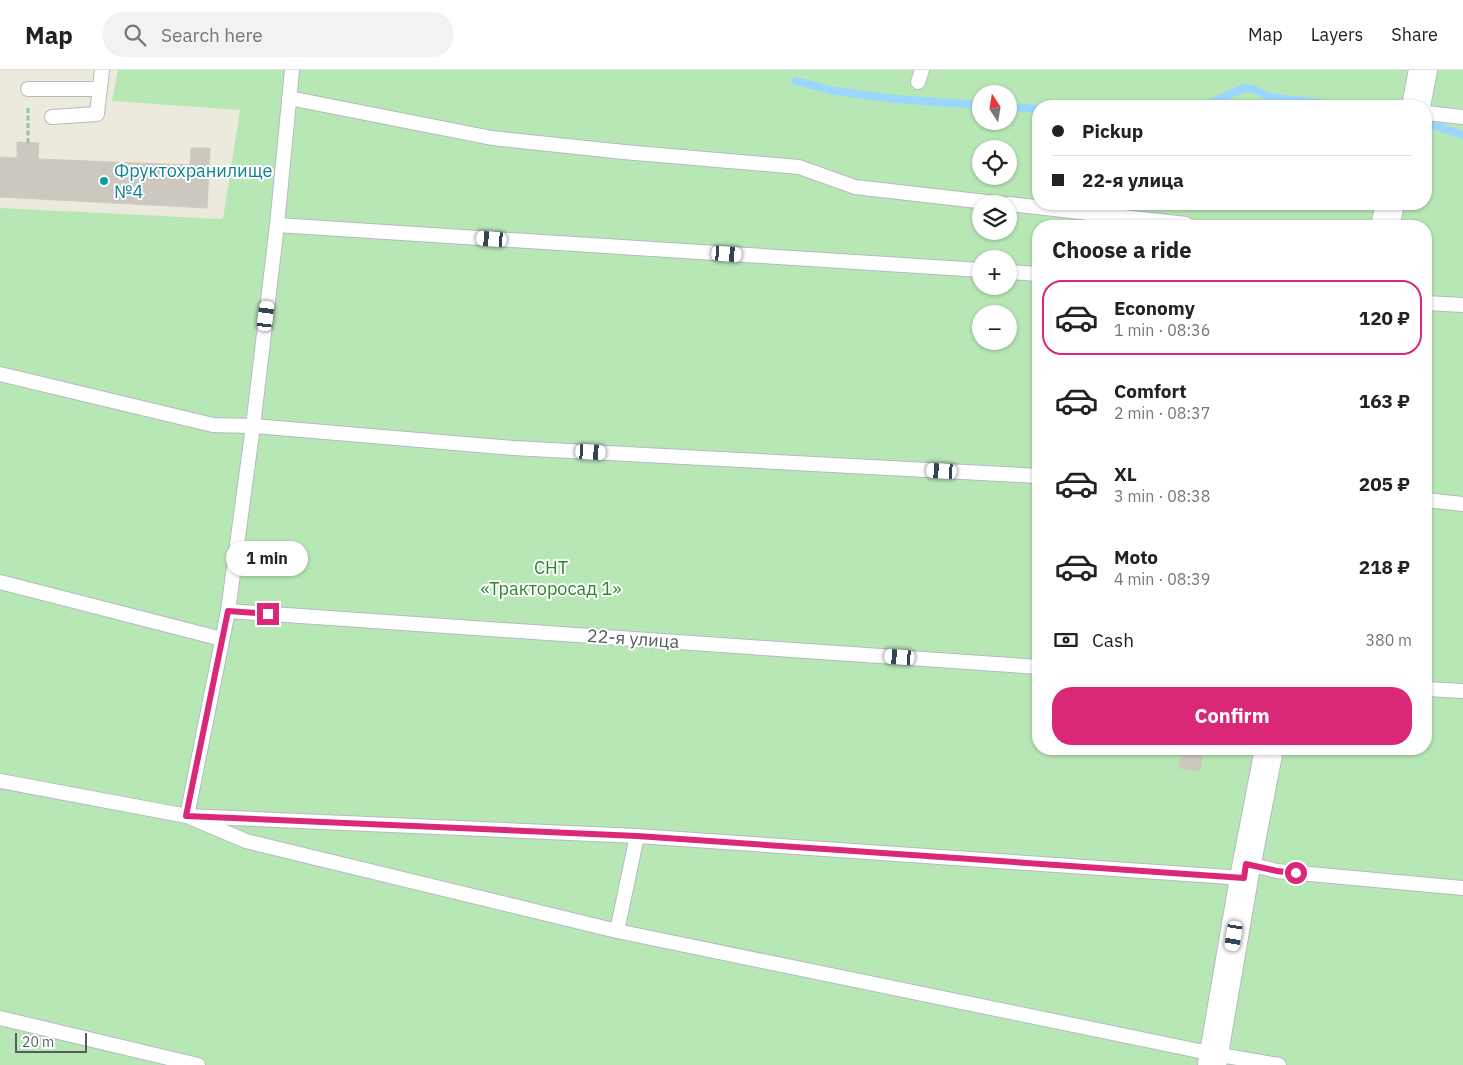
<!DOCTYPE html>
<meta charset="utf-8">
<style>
body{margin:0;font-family:"IBM Plex Sans",sans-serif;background:#f2f2f2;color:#222;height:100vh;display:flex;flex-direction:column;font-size:19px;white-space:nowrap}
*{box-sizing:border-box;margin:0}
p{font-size:16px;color:#767676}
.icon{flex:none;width:28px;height:28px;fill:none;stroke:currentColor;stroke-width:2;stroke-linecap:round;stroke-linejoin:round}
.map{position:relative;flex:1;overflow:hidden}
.panel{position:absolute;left:1032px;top:150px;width:400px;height:535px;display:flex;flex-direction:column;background:#fff;border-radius:20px;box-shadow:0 1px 4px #0004}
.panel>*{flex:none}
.banner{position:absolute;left:1032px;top:30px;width:400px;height:110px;border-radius:20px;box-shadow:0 1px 4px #0004;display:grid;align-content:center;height:110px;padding:0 20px;background:#fff}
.needle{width:32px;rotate:348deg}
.controls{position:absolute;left:972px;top:15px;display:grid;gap:10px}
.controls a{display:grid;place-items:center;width:45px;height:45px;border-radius:50%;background:#fff;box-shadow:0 1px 4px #0004;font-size:25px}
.scale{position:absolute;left:15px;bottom:12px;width:72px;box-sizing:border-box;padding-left:5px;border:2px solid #575c61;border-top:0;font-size:14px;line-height:18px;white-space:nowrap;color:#575c61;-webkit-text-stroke:4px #fff;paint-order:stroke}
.end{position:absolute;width:22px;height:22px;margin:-11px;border:6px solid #db2777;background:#fff;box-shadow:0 0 0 2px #fff}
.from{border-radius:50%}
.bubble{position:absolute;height:35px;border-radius:18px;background:#fff;box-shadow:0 1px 4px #0004;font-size:16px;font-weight:700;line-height:35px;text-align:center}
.car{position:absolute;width:15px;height:30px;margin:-15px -8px;border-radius:6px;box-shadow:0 0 4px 1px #0007;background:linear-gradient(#fff 24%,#345 0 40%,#fff 0 76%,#345 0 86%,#fff 0)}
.banner b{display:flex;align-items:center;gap:18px;height:48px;font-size:19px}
.banner b+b{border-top:1px solid #e0e0e0}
.banner i{width:12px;height:12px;background:#222}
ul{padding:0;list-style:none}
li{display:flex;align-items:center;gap:15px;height:75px;margin:0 10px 8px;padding:0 10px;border:2px solid transparent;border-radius:20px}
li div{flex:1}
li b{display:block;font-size:19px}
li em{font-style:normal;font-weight:700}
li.active{border-color:#db2777}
li>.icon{width:45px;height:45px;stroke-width:1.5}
h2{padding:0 20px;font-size:22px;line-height:60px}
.pay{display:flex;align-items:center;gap:12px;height:55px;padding:0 20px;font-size:19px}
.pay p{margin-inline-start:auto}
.cta{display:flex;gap:10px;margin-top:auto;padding:10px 20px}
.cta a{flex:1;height:58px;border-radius:20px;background:#db2777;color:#fff;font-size:20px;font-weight:700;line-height:58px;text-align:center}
header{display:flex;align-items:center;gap:30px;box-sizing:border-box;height:70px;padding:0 25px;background:#fff;border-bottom:1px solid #e0e0e0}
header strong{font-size:24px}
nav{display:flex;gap:28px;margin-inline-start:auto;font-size:18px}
.search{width:350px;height:45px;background:#f2f2f2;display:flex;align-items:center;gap:12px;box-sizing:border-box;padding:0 18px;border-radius:20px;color:#767676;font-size:19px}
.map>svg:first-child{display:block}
.green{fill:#b8e7b6;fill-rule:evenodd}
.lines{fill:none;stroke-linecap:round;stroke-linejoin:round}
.stream{stroke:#9bd6ff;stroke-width:8}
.building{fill:#ccc7bf;stroke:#d1cabc}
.lane-casing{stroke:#b6babf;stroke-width:16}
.street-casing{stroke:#b6babf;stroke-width:30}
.path{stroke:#8fc89e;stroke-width:3;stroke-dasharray:5 2.5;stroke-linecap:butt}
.lane{stroke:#fff;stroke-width:14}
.street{stroke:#fff;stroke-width:28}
.route{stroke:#db2777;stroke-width:6}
.culture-dot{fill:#0f9aa8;stroke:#fff;stroke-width:2}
.labels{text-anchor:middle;stroke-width:4;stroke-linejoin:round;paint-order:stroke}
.culture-label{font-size:18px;fill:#0d838f;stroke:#fff;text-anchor:start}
.park-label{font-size:18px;fill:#2c842d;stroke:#fff}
.street-label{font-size:18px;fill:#575c61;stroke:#fff}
</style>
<header>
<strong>Map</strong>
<div class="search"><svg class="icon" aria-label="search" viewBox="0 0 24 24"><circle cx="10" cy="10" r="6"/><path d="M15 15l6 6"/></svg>Search here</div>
<nav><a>Map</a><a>Layers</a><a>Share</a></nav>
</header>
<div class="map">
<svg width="1463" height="995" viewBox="0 0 1463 995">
<rect width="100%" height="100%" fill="#ece9dd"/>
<path class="green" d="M118 0H1463V995H0V138L223 149 240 40 112 31ZM981 24H1009V51H981ZM1039 36H1426V134H1039ZM981 79H1009V106H981ZM981 134H1009V161H981ZM1039 156H1426V679H1039ZM981 189H1009V216H981ZM981 244H1009V271H981Z"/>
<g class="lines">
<g class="stream">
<path d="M796 11 834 21 895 29 981 35"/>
<path d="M1204 36 1244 18 1253 19 1270 27 1341 36"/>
<path d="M1009 37 1039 39"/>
<path d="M1426 53 1463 65"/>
</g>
</g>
<g class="building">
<path d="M17 72 39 73 38 89 190 95 191 78H210L207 138 0 127V87L17 88Z"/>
<path d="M1182 679H1203L1200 701 1179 698Z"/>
</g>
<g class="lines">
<defs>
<g id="lane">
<path d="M292 0 277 155 253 356 228 541 187 746 637 766 1244 808"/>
<path d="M918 12 922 0"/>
<path d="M28 19H100"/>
<path d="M289 28 492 68 624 82 799 97 855 117 1004 134"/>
<path d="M1426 43 1463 47"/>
<path d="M52 47 97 44 102 0"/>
<path d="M1009 134 1186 154V156"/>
<path d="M277 155 981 200"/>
<path d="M1009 202 1039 204"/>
<path d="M1426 233 1463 235"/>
<path d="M0 304 213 355 253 356 513 378 1039 406"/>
<path d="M1426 430 1463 434"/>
<path d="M0 512 222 569"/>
<path d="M228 541 1039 597"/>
<path d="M1426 619 1463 621"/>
<path d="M0 711 187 746 246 771 617 861 1214 984 1279 995"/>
<path d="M1246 793 1277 801 1463 818"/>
<path d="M617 861 637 766"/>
<path d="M0 948 198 995"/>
</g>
<g id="street">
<path d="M1416 36 1423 0"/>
<path d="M1385 156 1390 134"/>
<path d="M1212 995 1244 808 1269 679"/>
</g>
</defs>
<use href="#lane" class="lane-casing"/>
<use href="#street" class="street-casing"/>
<path class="path" d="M28 73V36"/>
<use href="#lane" class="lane"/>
<use href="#street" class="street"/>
</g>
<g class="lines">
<path class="route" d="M268 544 228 541 186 746 637 766 1244 808 1246 794 1277 801 1296 803"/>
</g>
<circle class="culture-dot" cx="104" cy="111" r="5"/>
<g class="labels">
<g class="culture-label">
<text x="114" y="107">Фруктохранилище<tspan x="114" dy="21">№4</tspan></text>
</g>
<g class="park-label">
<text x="551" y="504">СНТ<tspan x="551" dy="21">«Тракторосад 1»</tspan></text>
</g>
<g class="street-label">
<text transform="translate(633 569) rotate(4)" y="6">22-я улица</text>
</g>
</g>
</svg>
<div class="controls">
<a><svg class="needle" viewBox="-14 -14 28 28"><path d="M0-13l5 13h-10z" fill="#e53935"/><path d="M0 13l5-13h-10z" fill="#767676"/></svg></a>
<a><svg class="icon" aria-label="locate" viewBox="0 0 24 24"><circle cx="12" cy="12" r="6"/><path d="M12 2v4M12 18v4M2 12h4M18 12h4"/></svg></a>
<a><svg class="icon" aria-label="layers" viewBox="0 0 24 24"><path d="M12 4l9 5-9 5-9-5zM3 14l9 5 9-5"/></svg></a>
<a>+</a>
<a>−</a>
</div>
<div class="scale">20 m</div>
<i class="end from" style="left:1296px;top:803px"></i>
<i class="end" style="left:268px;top:544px"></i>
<div class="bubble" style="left:226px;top:471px;width:82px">1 min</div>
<i class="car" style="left:492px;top:169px;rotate:274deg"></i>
<i class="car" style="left:727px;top:184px;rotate:94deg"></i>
<i class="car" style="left:266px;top:246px;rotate:7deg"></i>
<i class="car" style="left:591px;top:382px;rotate:93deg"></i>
<i class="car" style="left:942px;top:401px;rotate:273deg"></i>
<i class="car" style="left:900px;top:587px;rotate:274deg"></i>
<i class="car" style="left:1234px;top:866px;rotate:189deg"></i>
<div class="banner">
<b><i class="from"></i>Pickup</b>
<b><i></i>22-я улица</b>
</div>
<section class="panel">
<h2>Choose a ride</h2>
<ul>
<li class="active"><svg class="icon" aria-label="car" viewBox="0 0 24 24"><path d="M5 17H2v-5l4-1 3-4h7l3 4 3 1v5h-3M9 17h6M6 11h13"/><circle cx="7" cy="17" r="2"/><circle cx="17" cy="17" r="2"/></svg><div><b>Economy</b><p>1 min · 08:36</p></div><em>120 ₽</em></li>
<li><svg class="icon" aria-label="car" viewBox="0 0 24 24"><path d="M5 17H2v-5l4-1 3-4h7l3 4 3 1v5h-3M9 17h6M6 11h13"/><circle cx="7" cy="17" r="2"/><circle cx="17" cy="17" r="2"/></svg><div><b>Comfort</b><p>2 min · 08:37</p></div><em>163 ₽</em></li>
<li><svg class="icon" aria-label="car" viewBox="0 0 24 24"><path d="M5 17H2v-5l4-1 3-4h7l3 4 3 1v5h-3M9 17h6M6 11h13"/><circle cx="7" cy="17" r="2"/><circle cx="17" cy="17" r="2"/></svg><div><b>XL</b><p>3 min · 08:38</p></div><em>205 ₽</em></li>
<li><svg class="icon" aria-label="car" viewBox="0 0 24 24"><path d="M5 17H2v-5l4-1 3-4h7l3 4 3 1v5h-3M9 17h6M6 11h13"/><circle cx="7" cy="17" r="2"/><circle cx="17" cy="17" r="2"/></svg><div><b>Moto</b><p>4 min · 08:39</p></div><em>218 ₽</em></li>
</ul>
<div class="pay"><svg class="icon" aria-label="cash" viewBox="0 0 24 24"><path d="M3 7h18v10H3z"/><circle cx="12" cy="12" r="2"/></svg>Cash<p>380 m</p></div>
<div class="cta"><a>Confirm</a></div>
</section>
</div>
